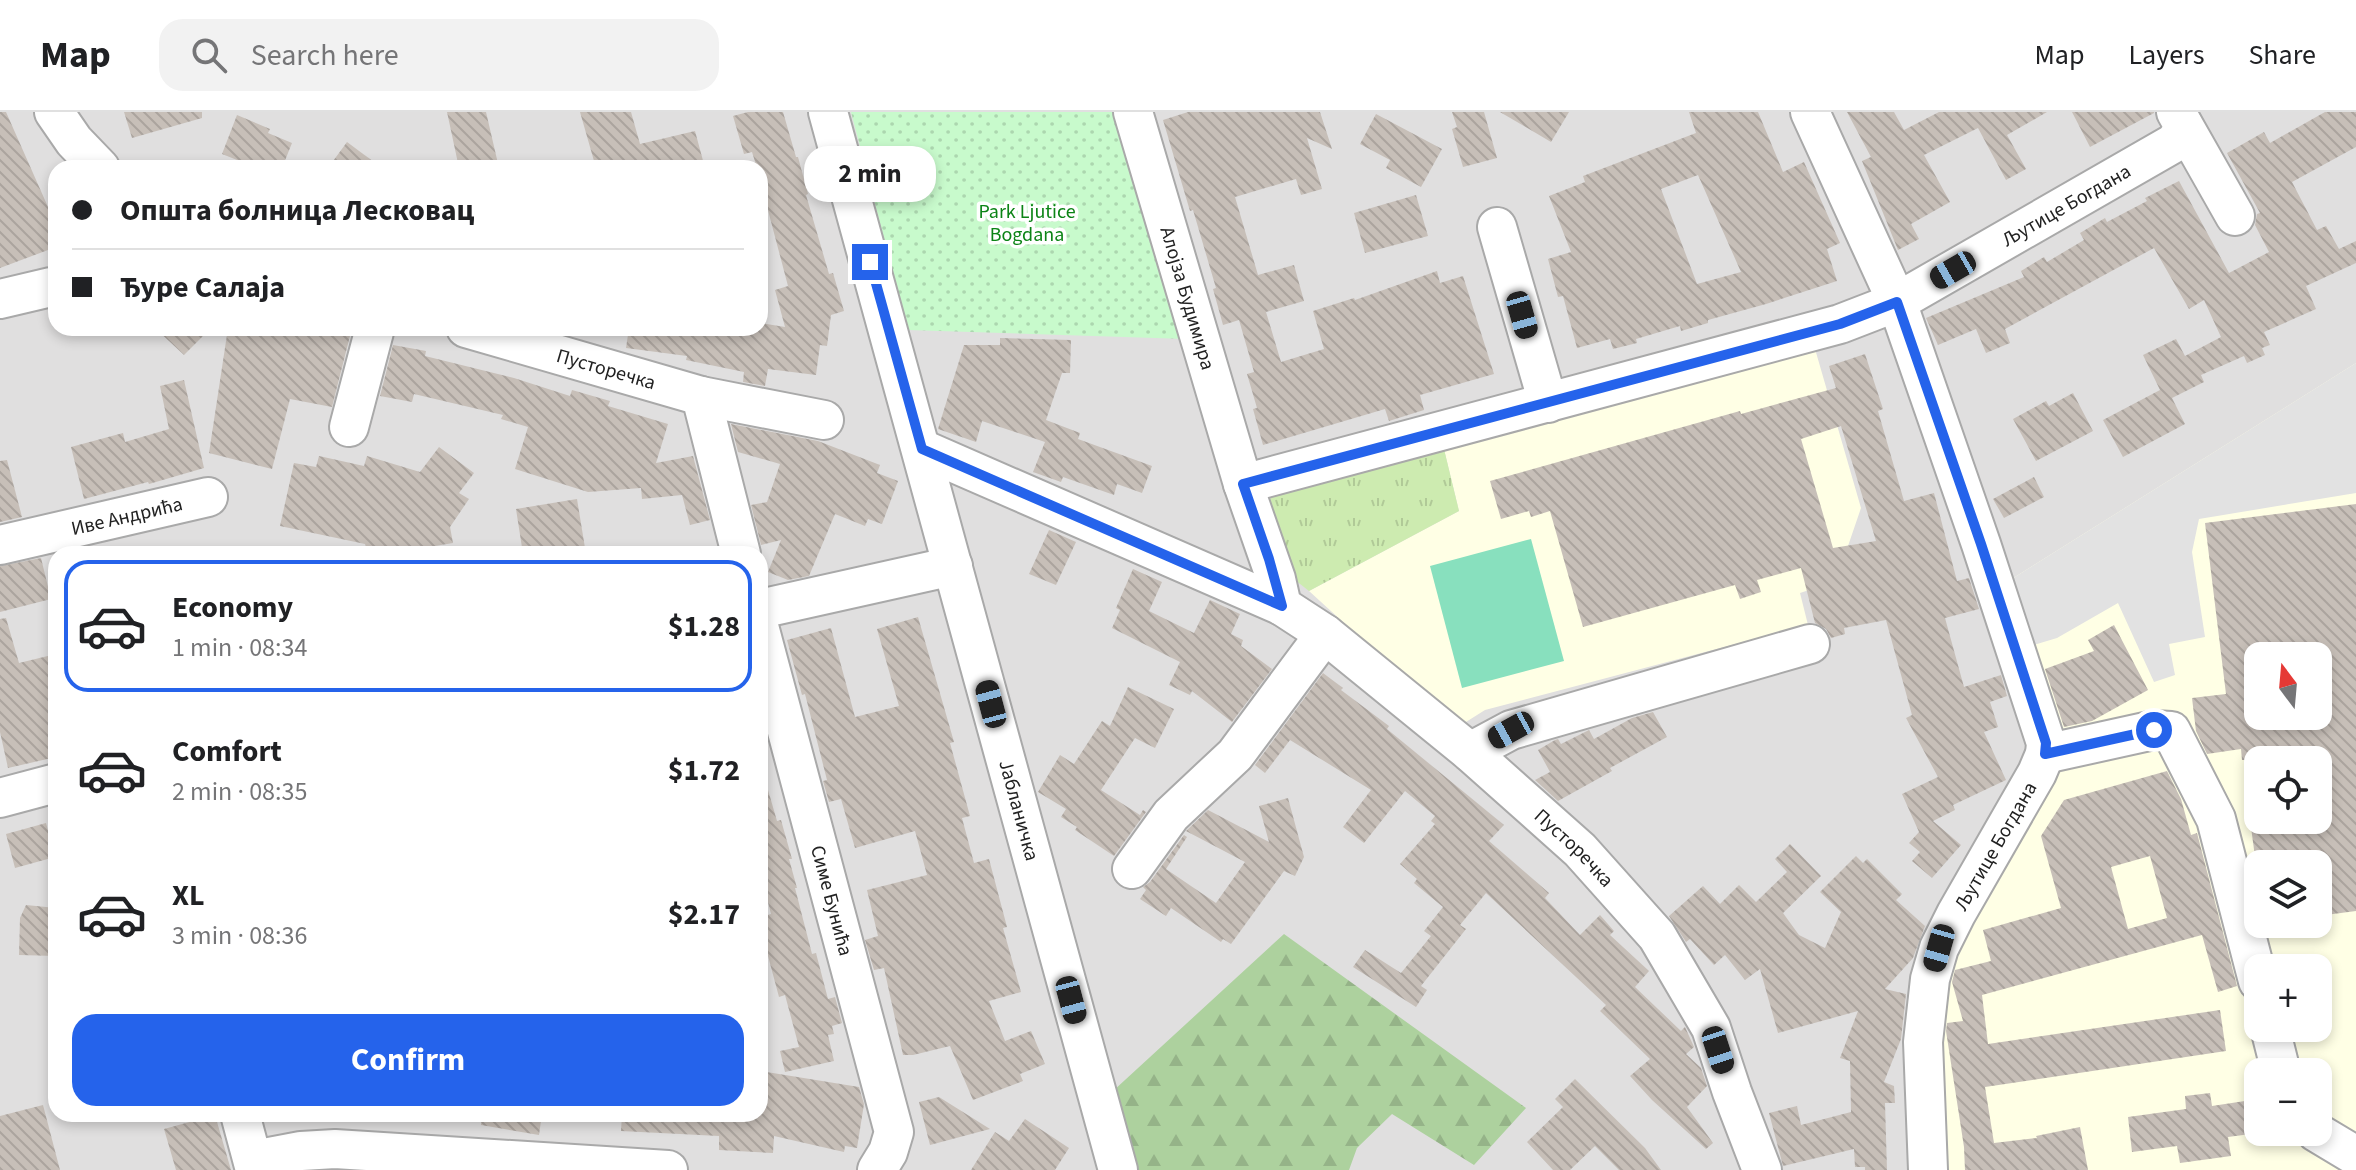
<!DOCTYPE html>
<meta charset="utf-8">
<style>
body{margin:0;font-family:"Source Sans 3",sans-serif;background:#f2f2f2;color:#202124;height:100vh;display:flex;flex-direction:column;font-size:30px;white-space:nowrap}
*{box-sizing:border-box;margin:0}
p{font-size:26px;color:#757577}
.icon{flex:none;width:44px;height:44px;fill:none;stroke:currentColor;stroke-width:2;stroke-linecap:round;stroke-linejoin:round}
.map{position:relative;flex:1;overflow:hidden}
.details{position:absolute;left:48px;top:434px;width:720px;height:576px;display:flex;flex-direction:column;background:#fff;border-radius:24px;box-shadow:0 4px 12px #0003}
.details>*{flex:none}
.top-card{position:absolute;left:48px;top:48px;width:720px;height:176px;border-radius:24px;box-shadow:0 4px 12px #0003;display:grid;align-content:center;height:176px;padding:0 24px;background:#fff}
.needle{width:52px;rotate:344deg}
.tools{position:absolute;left:2244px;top:530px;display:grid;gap:16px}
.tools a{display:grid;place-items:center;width:88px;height:88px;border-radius:16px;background:#fff;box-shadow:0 4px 12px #0003;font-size:40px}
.end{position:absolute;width:36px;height:36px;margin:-18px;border:10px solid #2563eb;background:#fff;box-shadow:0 0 0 4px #fff}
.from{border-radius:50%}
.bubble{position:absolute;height:56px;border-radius:24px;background:#fff;box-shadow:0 4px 12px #0003;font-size:26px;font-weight:700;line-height:56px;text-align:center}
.car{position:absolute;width:24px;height:48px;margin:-24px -12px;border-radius:10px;box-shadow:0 0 6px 2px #0007;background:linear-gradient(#222 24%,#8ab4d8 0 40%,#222 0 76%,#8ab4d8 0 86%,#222 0)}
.top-card b{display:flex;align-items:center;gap:28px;height:76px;font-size:30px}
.top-card b+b{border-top:2px solid #e0e0e0}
.top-card i{width:20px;height:20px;background:#202124}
ul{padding:14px 0 0;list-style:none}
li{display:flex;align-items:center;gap:24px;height:132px;margin:0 16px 12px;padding:0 8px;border:4px solid transparent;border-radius:24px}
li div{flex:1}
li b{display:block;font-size:30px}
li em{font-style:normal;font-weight:700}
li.current{border-color:#2563eb}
li>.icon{width:72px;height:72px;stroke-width:1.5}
.primary-button{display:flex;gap:16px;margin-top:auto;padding:16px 24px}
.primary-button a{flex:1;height:92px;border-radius:24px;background:#2563eb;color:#fff;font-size:32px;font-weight:700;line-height:92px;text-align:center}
header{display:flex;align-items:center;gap:48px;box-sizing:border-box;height:112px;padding:0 40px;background:#fff;border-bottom:2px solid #e0e0e0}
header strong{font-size:38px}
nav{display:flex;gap:44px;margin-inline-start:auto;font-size:28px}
.search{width:560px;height:72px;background:#f2f2f2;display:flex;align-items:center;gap:20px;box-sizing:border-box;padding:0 28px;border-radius:24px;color:#757577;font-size:30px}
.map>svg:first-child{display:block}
.residential{fill:#e0dfdf;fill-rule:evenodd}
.education{fill:#ffffe5;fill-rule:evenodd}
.grass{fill:url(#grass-tufts)}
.forest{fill:url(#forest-firs)}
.park{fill:url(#park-dots)}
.pitch{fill:#88e0be}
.parking{fill:#e2e2e2}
.building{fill:url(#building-back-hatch);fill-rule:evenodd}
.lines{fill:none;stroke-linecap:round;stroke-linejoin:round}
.minor-casing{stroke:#a9a9a9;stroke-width:42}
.minor{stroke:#fff;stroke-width:38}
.route{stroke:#2563eb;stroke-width:10}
.labels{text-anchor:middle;stroke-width:7;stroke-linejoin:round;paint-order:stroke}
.street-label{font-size:20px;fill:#222;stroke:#fff}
.park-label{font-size:20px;fill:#0c8416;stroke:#fff}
</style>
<header>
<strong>Map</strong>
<div class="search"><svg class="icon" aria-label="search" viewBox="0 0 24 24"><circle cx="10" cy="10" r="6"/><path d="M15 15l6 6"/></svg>Search here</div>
<nav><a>Map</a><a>Layers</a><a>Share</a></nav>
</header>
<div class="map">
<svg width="2356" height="1058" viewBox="0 0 2356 1058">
<defs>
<pattern id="grass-tufts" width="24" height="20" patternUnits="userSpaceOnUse" patternTransform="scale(2)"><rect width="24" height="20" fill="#cdebb0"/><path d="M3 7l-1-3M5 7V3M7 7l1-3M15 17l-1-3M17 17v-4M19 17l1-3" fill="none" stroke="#b0c997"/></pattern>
<pattern id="forest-firs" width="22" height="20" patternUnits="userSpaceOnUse" patternTransform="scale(2)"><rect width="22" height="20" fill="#add19e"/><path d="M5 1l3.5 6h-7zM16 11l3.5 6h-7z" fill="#95b388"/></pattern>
<pattern id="park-dots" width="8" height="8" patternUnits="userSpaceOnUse" patternTransform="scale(2)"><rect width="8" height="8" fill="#c8facc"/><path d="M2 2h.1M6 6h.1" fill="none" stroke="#acd6af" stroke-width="1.8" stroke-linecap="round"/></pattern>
<pattern id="building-back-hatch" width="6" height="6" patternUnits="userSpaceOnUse" patternTransform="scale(2)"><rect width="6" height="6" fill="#c7bfb8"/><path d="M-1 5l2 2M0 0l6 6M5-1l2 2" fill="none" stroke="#aba49e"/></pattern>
</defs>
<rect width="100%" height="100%" fill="#f2efe9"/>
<path class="residential" d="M0 0H2356V1058H0ZM56 56H760V216H56ZM56 442H760V1002H56ZM2258 544H2318V604H2258ZM2258 648H2318V708H2258ZM2258 752H2318V812H2258ZM2258 856H2318V916H2258ZM2258 960H2318V1020H2258Z"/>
<g class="education">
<path d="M1813 230 1861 396 1836 469 1800 481 1808 513 1485 598 1458 615 1309 479 1459 399 1443 333Z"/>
<path d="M2356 251V1058H1944L1935 878 2036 656 2007 470ZM2258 544H2318V604H2258ZM2258 648H2318V708H2258ZM2258 752H2318V812H2258ZM2258 856H2318V916H2258ZM2258 960H2318V1020H2258Z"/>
</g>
<path class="grass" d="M1443 333 1459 399 1309 479 1281 457 1263 400 1275 379Z"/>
<path class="forest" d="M1284 822 1526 996 1474 1053 1392 1002 1357 1036 1349 1058H1135L1113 979Z"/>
<path class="park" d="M851 0H1119L1186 227 908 218Z"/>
<path class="pitch" d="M1531 427 1564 549 1462 576 1430 454Z"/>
<path class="parking" d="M2356 251V381L2199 407 2192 440 2205 525 2169 532 2175 563 2154 570 2118 491 2057 526 2027 535 2007 470Z"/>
<g class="building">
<path d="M0 0H6L48 95 56 92V135L0 156Z"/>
<path d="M124 0H202V6L132 26Z"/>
<path d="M447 0H486L499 56H459Z"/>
<path d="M580 0H631L640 32 695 19 705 56H596Z"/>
<path d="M748 0H783L796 45H798L808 82 806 83 829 162 833 161 844 199 831 203 827 234 820 233 816 263 768 257 765 274 743 270 744 260 686 248 687 244 626 236 629 216H760V211L785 215 775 178 788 174 760 68V56H757L752 40 744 42 733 4Z"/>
<path d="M1188 0H1320L1332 37 1307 26 1322 77 1301 83 1296 67 1235 85 1258 163 1294 153 1304 189 1266 200 1281 250 1324 237 1313 199 1354 186 1355 188 1437 159 1440 171 1463 164 1494 262 1420 283 1424 298 1389 309 1385 297 1263 333 1253 297 1257 296 1247 262 1254 260 1239 208 1223 213 1213 177 1216 176 1193 98 1190 99 1163 8Z"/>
<path d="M1452 0H1484L1497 46 1463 55 1452 17 1457 15Z"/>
<path d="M1500 0H1569L1551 30Z"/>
<path d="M1689 0H1758L1783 60 1804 50 1840 131 1827 137 1837 169 1766 192 1708 208V211L1681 219 1680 214 1636 227 1637 231 1613 237 1610 227 1577 236 1563 184 1558 185 1548 147 1571 140 1549 84 1585 70 1583 64 1696 21ZM1698 63 1741 160 1697 172 1661 77Z"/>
<path d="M1847 0H1894L1904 18 1939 0H2047L2007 23 2026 57 2006 68 1978 16 1924 43 1950 90 1911 112 1919 127 1898 138 1862 49 1871 45Z"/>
<path d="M2072 0H2154V1L2090 35Z"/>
<path d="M2325 0H2356V35L2292 70 2317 118 2326 114 2339 137 2356 129V151L2306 174 2316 197 2264 220 2270 233 2262 236 2265 243 2247 251 2244 244 2201 263 2204 270 2172 286 2185 312 2123 345 2103 308 2160 278 2143 243 2176 227 2185 244 2221 225 2204 188 2189 197 2154 136 2005 217 2010 231 1986 241 1976 217 1938 233 1926 206 2024 165 2021 159 2044 145 2047 150 2084 128 2080 121 2105 106 2107 110 2147 89 2145 86 2179 69 2229 161 2269 140 2255 113 2257 102 2260 101 2227 41 2264 20 2270 31Z"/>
<path d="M1376 2 1442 37 1421 75 1386 56 1390 48 1360 32Z"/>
<path d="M237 3 270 17 268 21 292 31 282 56H257L222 42Z"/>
<path d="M347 30 382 56H328Z"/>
<path d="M1416 83 1428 124 1365 141 1354 101Z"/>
<path d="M155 216H211L184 243Z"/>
<path d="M228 216H352L332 295 290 287 272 357 209 341Z"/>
<path d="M1000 226 1071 228 1070 261H1062L1046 308 1080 321 1078 327 1152 354 1142 381 1117 372 1114 383 1063 365 1061 370 1033 360 1045 330 982 309 976 330 938 317 964 233H1000Z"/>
<path d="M393 233 426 239 425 244 514 266 570 284 572 278 610 289 608 294 668 312 656 351 693 344 710 408 690 413 682 383 642 387 641 376 588 380 515 357 528 315 501 307 503 303 414 282 412 290 380 284Z"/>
<path d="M1865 242 1883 297 1878 299 1904 389 1934 381 1957 469 1969 466 1979 497 1945 506 1964 575 2001 563 2007 584 1990 590 1998 615 1984 620 2006 668 1953 693 1955 698 1933 709 1961 733 1932 766 1912 749 1920 740 1909 731 1919 720 1902 682 1938 665 1906 606 1912 603 1886 508 1844 516 1845 522 1831 526 1826 517 1815 511 1801 456 1757 468 1761 480 1740 487 1735 473 1583 515 1550 399 1531 405 1529 399 1501 407 1490 369 1740 299 1741 302 1836 276 1829 254ZM1841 314 1876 429 1833 436 1801 327Z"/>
<path d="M184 268 204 356 149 372 148 370 84 387 71 335 123 321 125 330 169 317 160 274Z"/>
<path d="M2073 281 2093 319 2036 349 2013 307 2046 289 2049 294Z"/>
<path d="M731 312 818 329 880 353 877 361 898 369 882 412 868 407 865 414 835 402 809 464 788 468 768 460 781 428 761 433 751 393 767 390 780 352 738 340Z"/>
<path d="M439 335 474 361 459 381 469 387 450 415 453 431 399 440 400 442H368L365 432 280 414 294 351 316 355 319 344 364 354 367 344 420 360Z"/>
<path d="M7 348 22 405 0 410V349Z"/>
<path d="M2034 365 2044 385 2004 406 1993 387Z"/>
<path d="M577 387 586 442H523L516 397Z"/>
<path d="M2356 392V799L2318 804V752H2256L2250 708H2318V648H2242L2241 637 2207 642 2196 619 2192 586 2226 582 2205 411ZM2258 544H2318V604H2258Z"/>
<path d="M1049 418 1076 430 1056 473 1029 462Z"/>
<path d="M41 446 51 487 0 500V454Z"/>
<path d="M1133 457 1162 470 1149 499 1194 521 1210 488 1240 502 1231 522 1243 528 1241 534 1272 557 1232 610 1192 579 1190 583 1169 573 1180 550 1112 516 1120 498 1116 496Z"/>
<path d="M918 505 954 630 950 631 970 704 962 706 974 751 989 747 1007 815 1003 816 1021 880 989 889 1005 929 1031 919 1045 952 1020 962 1023 969 973 988 950 934 913 943H903L884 856 874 858 865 828 878 824 867 778 927 763 915 719 855 736 841 687 829 690 823 669 827 668 805 582 802 583 787 528 831 516 855 605 899 594 877 517Z"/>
<path d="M6 506 19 551 56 542V645L8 656 0 620V507Z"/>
<path d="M2114 513 2148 578 2092 609 2064 615 2045 557 2094 539 2088 528Z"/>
<path d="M1323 561 1343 576 1341 578 1389 614 1387 617 1504 713 1489 729 1549 781 1545 786 1580 823 1600 803 1614 819 1610 823 1649 859 1635 875 1681 919 1685 915 1694 935 1686 942 1701 956 1707 974 1687 995 1713 1031 1706 1037 1652 988 1630 964 1650 947 1600 899 1606 893 1486 781 1460 813 1466 817 1421 874 1427 878 1416 895 1353 855 1365 838 1401 861 1431 824 1424 819 1443 795 1414 771 1417 767 1400 752 1435 712 1431 709 1435 704 1405 679 1364 731 1343 715 1371 678 1290 628 1265 661 1255 653Z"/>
<path d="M1128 575 1174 597 1155 636 1135 626 1101 678 1140 703 1143 698 1146 700 1114 744 1075 718 1077 715 1061 705 1066 697 1038 680 1060 643 1074 652 1102 609 1110 614Z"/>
<path d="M1653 600 1667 625 1610 656 1612 659 1558 689 1535 668 1550 660 1538 638 1555 628 1558 627 1561 632 1589 618 1594 627 1632 606Z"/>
<path d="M2167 659 2181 687 2191 723 2197 721 2237 874 2218 880 2202 823 1982 883 1988 932 2220 898 2226 939 1985 975 1994 1031 2037 1026 2036 1024 2080 1015 2088 1058H1965L1964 1035 1946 919 1947 911 1963 909 1952 870 1955 858 1991 849 1983 818 2061 796 2041 724 2064 688ZM2150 744 2167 806 2128 817 2111 755Z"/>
<path d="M760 671H766L777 709 781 708 792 747H789L797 776H795L812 842 816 841 828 887 835 885 842 911 832 914 834 922 828 923 834 949 785 960 780 939 799 935 785 883 779 885 768 844 760 846V805L771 802 760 759Z"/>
<path d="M1288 686 1304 745 1295 764 1284 759 1231 832 1223 827 1221 830 1171 796 1166 804 1140 787 1146 778 1143 775 1150 770 1184 723 1187 725 1166 757 1216 791 1245 750 1186 719 1208 698 1269 730 1259 694Z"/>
<path d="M46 711 55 745 15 756 6 722Z"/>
<path d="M1790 732 1821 764 1783 801 1799 823 1825 836 1841 800 1820 780 1856 744 1863 751 1867 747 1902 782 1896 788 1925 814 1913 846 1885 877 1906 882 1901 927 1884 970 1894 974 1895 991H1885L1887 1058H1865V1055H1855L1854 1037 1783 1054 1769 1001 1797 994 1801 1013 1851 1000 1850 949 1840 946 1858 899 1778 921 1760 857 1745 868 1725 843 1714 853 1690 827 1686 830 1669 804 1703 774 1720 792 1739 773 1756 790 1787 760 1775 747Z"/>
<path d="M26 793 56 796V844L19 843 20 806Z"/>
<path d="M760 959 859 975 864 992 857 1036 845 1034 844 1040 774 1024 773 1041 719 1038V1024L621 1019 622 1002H760Z"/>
<path d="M1575 967 1645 1036 1661 1058H1619L1595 1034 1570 1058H1553L1527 1030 1563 995 1555 987Z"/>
<path d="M2210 981 2212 994 2258 987V1021L2228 1025 2231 1044 2180 1051 2177 1034 2132 1040 2128 1005 2186 997 2185 984Z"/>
<path d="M939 985 990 1017 930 1033 919 990Z"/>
<path d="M43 993 60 1058H0V1004Z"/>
<path d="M482 1002H542L539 1023 481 1013Z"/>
<path d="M215 1003 231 1058H176L164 1017Z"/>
<path d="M1025 1007 1069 1036 1055 1058H971L995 1020 1009 1029Z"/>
</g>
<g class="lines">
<defs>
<g id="minor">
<path d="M54 0 74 29 100 56"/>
<path id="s1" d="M828 0 1118 1058"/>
<path id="s2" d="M1133 0 1243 372 1276 467 1282 494 1325 522 1470 640 1580 738 1657 824 1711 916 1732 980 1762 1058"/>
<path d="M1810 0 1897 190 1981 432 2046 631 2045 642 2037 661 1956 802 1939 836 1930 867 1923 930 1928 1058"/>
<path d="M2176 0 2235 104"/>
<path d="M1497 115 1548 291"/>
<path d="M0 187 51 175"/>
<path id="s3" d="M466 216 701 284 741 442"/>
<path d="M701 284 824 308"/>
<path d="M349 315 375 216"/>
<path d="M922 337 1282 494"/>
<path id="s4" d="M1243 372 1840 212 1897 190 2174 31 2181 22 2183 13"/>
<path id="s5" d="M0 433 208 385"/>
<path d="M760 497 953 454"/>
<path id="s6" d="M760 518 894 1020 888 1040 877 1058"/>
<path d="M1470 640 1511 618 1810 532"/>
<path d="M2045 642 2154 618 2171 619 2216 707 2258 869"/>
<path d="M0 686 56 671"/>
<path d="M1132 757 1171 703 1235 643 1325 522"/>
<path d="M2270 916 2281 960"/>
<path d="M240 1002 255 1058"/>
<path d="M2316 1020 2356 1044"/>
<path d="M253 1048 301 1039 335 1037 668 1058"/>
</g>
</defs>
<use href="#minor" class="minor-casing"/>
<use href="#minor" class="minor"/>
</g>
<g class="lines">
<path class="route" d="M870 150 922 337 1282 494 1269 447 1243 372 1840 212 1897 190 1981 432 2046 631 2045 642 2154 618"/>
</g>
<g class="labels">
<g class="street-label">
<text dy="7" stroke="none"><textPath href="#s4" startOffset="874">Љутице Богдана</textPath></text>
<text dy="7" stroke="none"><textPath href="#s2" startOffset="194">Алојза Будимира</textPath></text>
<text dy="7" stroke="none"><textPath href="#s3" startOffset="146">Пусторечка</textPath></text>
<text dy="7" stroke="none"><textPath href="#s5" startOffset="130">Иве Андрића</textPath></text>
<text dy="7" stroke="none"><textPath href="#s1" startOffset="724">Јабланичка</textPath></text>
<text transform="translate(1995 734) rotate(-60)" y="7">Љутице Богдана</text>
<text dy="7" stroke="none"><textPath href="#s2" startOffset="896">Пусторечка</textPath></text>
<text dy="7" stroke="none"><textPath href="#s6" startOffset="280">Симе Бунића</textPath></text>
</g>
<g class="park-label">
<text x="1027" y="106">Park Ljutice<tspan x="1027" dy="23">Bogdana</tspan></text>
</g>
</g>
</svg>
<div class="tools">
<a><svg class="needle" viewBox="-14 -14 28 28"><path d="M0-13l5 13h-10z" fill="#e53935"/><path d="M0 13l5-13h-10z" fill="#757577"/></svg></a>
<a><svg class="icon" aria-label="locate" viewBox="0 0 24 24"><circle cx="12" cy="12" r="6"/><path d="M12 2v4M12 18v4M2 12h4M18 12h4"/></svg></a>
<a><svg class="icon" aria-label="layers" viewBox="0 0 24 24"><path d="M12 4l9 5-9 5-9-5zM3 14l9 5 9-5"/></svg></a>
<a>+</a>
<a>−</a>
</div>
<i class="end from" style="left:2154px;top:618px"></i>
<i class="end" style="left:870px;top:150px"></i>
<div class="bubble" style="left:804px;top:34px;width:132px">2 min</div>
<i class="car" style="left:1953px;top:158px;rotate:240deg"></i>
<i class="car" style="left:1522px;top:203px;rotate:164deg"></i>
<i class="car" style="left:991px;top:592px;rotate:345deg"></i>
<i class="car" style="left:1511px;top:618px;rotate:241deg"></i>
<i class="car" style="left:1939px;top:836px;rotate:196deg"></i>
<i class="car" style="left:1071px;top:888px;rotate:165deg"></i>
<i class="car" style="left:1718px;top:938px;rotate:162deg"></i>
<div class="top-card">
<b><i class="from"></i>Општа болница Лесковац</b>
<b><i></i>Ђуре Салаја</b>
</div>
<section class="details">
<ul>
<li class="current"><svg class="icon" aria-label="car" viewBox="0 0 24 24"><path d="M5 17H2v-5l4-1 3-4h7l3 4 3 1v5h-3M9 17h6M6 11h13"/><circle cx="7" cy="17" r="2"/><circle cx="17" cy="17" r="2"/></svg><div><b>Economy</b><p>1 min · 08:34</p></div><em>$1.28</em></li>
<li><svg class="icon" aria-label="car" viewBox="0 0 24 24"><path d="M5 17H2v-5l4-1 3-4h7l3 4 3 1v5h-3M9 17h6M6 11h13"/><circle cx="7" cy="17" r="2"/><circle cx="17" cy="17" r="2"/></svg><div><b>Comfort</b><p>2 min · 08:35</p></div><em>$1.72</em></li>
<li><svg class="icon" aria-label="car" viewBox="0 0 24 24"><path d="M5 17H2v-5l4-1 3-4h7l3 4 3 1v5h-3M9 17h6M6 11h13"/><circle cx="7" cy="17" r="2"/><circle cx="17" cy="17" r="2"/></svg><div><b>XL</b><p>3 min · 08:36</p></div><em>$2.17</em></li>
</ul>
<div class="primary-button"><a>Confirm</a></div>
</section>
</div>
